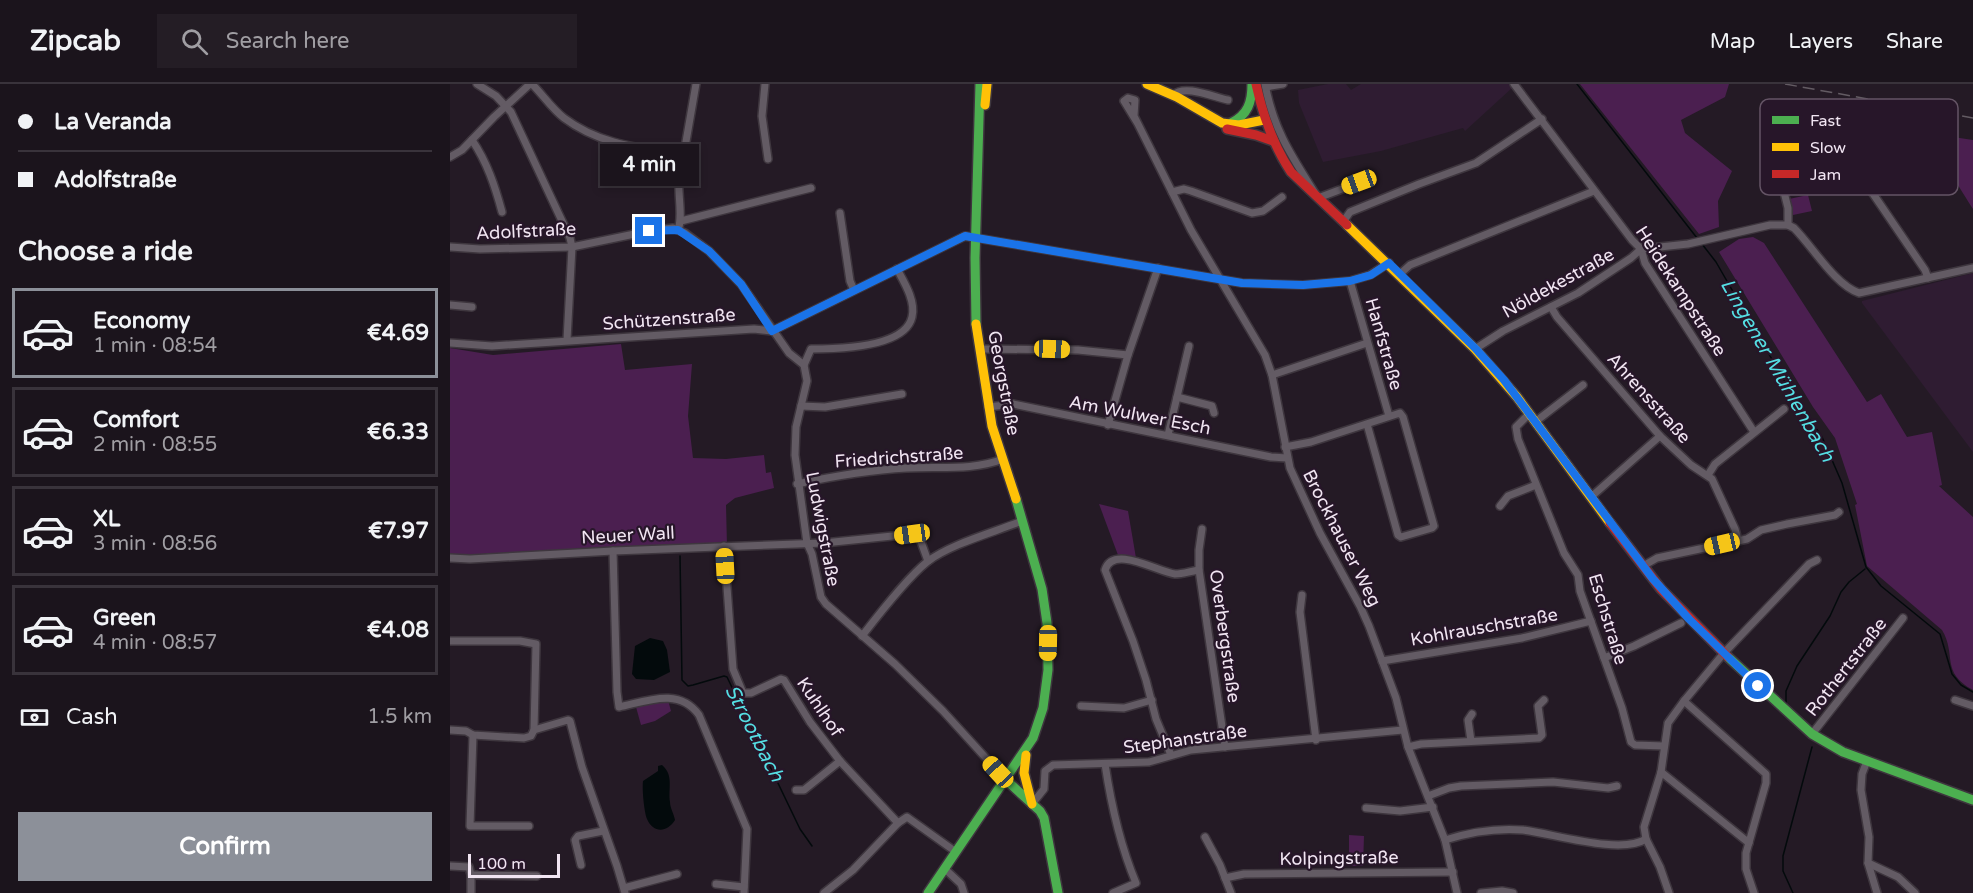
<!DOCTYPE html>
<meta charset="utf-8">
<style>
body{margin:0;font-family:"Varela Round",sans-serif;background:#241d25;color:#f1f3f6;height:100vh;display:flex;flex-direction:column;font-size:22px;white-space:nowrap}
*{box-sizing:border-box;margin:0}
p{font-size:20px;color:#a09ea3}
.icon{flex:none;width:33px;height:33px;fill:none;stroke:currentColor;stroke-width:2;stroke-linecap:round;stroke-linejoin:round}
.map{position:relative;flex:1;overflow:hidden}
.sheet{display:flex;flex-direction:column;background:#1b141c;width:450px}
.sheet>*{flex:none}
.guide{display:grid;align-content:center;height:132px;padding:0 18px;background:#1b141c}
.scale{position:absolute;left:18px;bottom:15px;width:92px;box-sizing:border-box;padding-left:6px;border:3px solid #f1e5f2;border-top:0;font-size:16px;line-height:21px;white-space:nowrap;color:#f1e5f2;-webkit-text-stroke:4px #271629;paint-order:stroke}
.end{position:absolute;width:27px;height:27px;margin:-14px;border:8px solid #1a73e8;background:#fff;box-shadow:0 0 0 3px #fff}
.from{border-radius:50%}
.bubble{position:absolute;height:42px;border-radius:0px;background:#1b141c;box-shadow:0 3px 9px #0003,0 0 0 2px #39333b;font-size:20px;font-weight:700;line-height:42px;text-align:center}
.car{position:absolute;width:18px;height:36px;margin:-18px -9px;border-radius:8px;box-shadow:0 0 4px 2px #0007;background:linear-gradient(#f5c518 24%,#345 0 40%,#f5c518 0 76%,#345 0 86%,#f5c518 0)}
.guide b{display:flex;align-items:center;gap:21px;height:57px;font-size:22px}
.guide b+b{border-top:2px solid #39333b}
.guide i{width:15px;height:15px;background:#f1f3f6}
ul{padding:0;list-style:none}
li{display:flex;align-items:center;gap:18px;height:90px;margin:0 12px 9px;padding:0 6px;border:3px solid #39333b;border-radius:0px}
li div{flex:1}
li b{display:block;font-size:22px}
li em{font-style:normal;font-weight:700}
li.active{border-color:#8c9099}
li>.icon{width:54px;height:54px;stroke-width:1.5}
h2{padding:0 18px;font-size:27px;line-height:72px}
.pay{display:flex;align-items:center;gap:15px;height:66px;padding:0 18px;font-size:22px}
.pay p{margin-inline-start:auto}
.cta{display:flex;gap:12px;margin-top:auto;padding:12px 18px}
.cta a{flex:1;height:69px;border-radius:0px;background:#8c9099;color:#fff;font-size:24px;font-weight:700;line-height:69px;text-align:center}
header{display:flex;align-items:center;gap:36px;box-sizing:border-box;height:84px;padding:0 30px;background:#1b141c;border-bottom:2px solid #39333b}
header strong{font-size:28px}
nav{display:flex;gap:33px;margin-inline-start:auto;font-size:21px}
.search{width:420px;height:54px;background:#241d25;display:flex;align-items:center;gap:15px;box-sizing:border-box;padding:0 21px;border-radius:0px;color:#a09ea3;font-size:22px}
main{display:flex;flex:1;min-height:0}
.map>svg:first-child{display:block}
.built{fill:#2f1c32}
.green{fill:#4b1f50}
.water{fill:#030a0c}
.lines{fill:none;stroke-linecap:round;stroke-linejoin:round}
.stream{stroke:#030a0c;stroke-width:1.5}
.street-casing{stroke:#3e363e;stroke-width:10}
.fast-casing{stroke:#3e363e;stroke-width:12}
.slow-casing{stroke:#3e363e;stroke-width:12}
.jam-casing{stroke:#3e363e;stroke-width:12}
.street{stroke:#635b64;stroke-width:7}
.fast{stroke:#4caf50;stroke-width:9}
.slow{stroke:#ffc107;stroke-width:9}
.jam{stroke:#c62828;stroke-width:9}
.rail{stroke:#635b63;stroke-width:1.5;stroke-dasharray:12 6;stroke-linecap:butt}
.route{stroke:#1a73e8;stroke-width:8}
.labels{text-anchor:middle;stroke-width:4.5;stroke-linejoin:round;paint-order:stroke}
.street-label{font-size:18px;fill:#f1e5f2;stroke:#271629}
.water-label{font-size:20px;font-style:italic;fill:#55dee3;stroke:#271629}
.key{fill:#271629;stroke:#645465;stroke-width:1.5}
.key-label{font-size:16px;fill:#f1e5f2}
</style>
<header>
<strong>Zipcab</strong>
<div class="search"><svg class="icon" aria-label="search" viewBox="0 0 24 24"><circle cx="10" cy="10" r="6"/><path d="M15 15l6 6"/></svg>Search here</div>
<nav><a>Map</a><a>Layers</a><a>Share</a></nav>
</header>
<main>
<section class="sheet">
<div class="guide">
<b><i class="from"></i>La Veranda</b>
<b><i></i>Adolfstraße</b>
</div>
<h2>Choose a ride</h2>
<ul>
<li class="active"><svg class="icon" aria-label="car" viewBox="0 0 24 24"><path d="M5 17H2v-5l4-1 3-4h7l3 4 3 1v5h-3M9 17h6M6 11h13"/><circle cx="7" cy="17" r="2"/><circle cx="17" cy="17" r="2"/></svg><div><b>Economy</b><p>1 min · 08:54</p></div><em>€4.69</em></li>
<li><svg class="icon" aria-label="car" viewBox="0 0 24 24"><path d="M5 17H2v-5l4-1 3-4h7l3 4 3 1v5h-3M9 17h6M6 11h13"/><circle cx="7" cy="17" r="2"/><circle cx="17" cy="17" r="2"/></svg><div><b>Comfort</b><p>2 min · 08:55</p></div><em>€6.33</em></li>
<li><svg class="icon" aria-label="car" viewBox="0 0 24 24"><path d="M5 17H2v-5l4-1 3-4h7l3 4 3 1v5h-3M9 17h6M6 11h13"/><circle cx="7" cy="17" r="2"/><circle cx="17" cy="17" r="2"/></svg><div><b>XL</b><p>3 min · 08:56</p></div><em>€7.97</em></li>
<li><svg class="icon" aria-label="car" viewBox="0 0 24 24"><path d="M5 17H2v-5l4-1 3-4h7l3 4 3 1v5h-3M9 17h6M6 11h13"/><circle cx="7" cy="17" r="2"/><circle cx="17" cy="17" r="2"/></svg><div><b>Green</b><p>4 min · 08:57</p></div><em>€4.08</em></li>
</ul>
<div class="pay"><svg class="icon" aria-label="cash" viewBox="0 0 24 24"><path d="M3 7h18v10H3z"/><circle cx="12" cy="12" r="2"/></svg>Cash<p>1.5 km</p></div>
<div class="cta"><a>Confirm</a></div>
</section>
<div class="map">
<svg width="1523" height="809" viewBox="0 0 1523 809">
<rect width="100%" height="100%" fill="#241a25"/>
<g class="built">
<path d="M878 0H896L901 6 911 0H1059L1062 4 1015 47 1013 44 931 67 873 78 849 19 848 6Z"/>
<path d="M1523 189V368L1412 219V217Z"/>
</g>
<g class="green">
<path d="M1130 0H1279L1275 13 1231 36 1235 49 1282 87 1268 117 1269 143 1249 150Z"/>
<path d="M1503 53 1523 56V125C1512 107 1489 75 1492 54Z"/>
<path d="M1358 111 1362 127 1343 131 1339 115Z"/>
<path d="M1303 153 1314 159 1417 318 1431 310 1457 353 1482 348 1492 401 1489 402 1523 433V606C1490 588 1507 571 1492 546L1417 482 1405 421 1407 420 1385 354 1363 323 1269 168 1289 155Z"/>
<path d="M171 260 175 286 242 280 238 332 243 374 276 375 314 371 316 389 321 388 324 404 285 414 276 421 277 462 0 471V264L43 271Z"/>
<path d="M649 420 678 427 686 474 668 471Z"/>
<path d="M218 616 221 627 205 637 191 641 186 623Z"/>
<path d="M899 751 914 752 913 782H899Z"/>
</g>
<g class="water">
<path d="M200 554 213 557 217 566 220 588 204 596 186 595 182 590 185 562Z"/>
<path d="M212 681C224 691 218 704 220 718 220 724 224 730 225 736 217 749 203 749 197 735 194 727 192 705 193 697L208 687V682Z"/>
</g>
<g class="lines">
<g class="stream">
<path d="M1127 0 1247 154"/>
<path d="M1252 160 1266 178 1342 310 1372 353 1392 399 1416 483 1431 502 1490 550 1502 590 1511 601 1523 608"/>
<path d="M230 472 232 596 238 602 243 601 274 592 277 593 350 745 362 762"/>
<path d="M1336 620V607L1347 582 1380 532 1391 508 1399 498 1415 485"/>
<path d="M1343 809 1333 787V772L1362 663"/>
</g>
<defs>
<g id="street">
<path d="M27 0 46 12 61 28 120 154 122 163 117 256"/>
<path d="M82 0C93 11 102 25 114 34 150 61 190 64 233 71"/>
<path d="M315 0 312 32 318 75"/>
<path d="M815 0C824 48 843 74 868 114L921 94"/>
<path d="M1064 0 1182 156 1191 165 1195 179 1304 348"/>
<path d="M816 3 833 0"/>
<path d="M723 11C735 0 763 13 778 16"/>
<path d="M688 40 674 17 678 14 685 16 684 32 741 146 815 271 822 291 840 384 870 449 910 522 919 542 946 614 958 663 995 756 1007 809"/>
<path d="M22 56C37 78 45 102 52 128"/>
<path d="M0 73 12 66 44 33 80 0"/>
<path d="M1400 76 1475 186 1478 194"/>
<path d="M722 108 734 105 741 107 802 129 813 127 832 113"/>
<path d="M390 129 400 197 404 206"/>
<path d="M231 137 361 104"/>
<path d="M893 138 900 128 969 100 1026 79 1092 35"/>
<path d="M1338 141V124L1329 88 1400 76 1426 42"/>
<path d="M228 146C233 133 228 113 229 98L246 0"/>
<path d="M0 163 30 165 122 163 199 147 223 144 235 149 259 167 291 200 339 269 354 281 357 297 346 343 345 371 357 459 362 470 371 513 376 520 445 580 493 627 555 695"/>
<path d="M950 190 960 181 1144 107"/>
<path d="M900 197 939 332"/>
<path d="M0 221 22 223"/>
<path d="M1101 223 1107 233 1210 352 1241 381 1262 395 1285 445 1288 456"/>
<path d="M0 259 42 262 304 245 322 247 515 152 792 199 853 201 900 197 920 191 939 179"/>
<path d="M530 265 628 266 678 271"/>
<path d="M1025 265 1053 247 1128 209 1181 174 1191 165 1238 160 1320 141H1338L1344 144C1363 163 1385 201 1409 209L1523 184"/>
<path d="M354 281 361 265C386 265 455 264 462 233 466 217 454 198 447 185"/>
<path d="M822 291 917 259"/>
<path d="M727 313 762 322 764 329"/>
<path d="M351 322 375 323 452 310"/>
<path d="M538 323 563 320 821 373 837 374"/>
<path d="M1079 330 1066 343 1068 355 1114 469 1128 491 1130 507 1172 624 1181 658 1185 661 1214 662"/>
<path d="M1085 338 1133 301"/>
<path d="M658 341 678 271 708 184"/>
<path d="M718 351 739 262"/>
<path d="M835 363 861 358 950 329 953 333 984 442 982 444 951 453 948 451 917 340"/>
<path d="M1258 391 1265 380 1334 325"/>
<path d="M347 400C384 392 420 386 457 384 489 382 522 387 553 375"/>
<path d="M1141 413 1210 352"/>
<path d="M1050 422 1058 412 1086 401"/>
<path d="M752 445 749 466V486L775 663"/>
<path d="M274 462 283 585 293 609H301L331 595 334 596 360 638 390 677 448 739 457 733 506 768"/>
<path d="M163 467 167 608 169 623C197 617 229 603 249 631L297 745 294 809"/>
<path d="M0 474 20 475 163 467 374 459 462 450 470 455 478 477"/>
<path d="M1193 482 1207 474 1297 455 1311 446 1337 440 1385 431 1389 428"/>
<path d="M852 511 850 528 866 656"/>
<path d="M412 552C429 530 456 495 477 478 500 460 545 448 572 437"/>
<path d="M0 557H70L86 560 84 646"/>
<path d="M1154 574 1184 562 1231 539"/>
<path d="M932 577 1072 554 1141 537"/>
<path d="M1505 616 1523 622"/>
<path d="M1234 617 1316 690V699L1296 769V785L1304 809"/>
<path d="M631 622 674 624 702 616"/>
<path d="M0 646 16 647 23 651 74 654 81 652 84 646 118 636 120 637 132 683 167 782 175 809"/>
<path d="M1362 650 1453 534"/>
<path d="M23 651 20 742H79"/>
<path d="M1021 657 1018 636 1022 630"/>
<path d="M958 663 971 660 1089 654 1092 651 1088 622 1094 616"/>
<path d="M721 671 706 635 696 596 683 557 655 486C663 460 708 488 725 490 733 490 741 487 749 486"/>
<path d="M1417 677 1412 690 1411 706 1419 753 1418 779 1427 809"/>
<path d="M655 680C661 720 670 761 686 799L663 809"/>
<path d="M1211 688 1299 759"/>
<path d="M346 706H354L390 677"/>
<path d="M978 712 999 704 1011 702 1103 698 1158 704 1167 702"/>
<path d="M582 720 594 705 595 687 603 681 699 678 741 666 953 646"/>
<path d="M916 724 950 727 983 723"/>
<path d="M755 753 770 781 781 809"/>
<path d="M995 756C1020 748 1047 744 1073 746 1105 750 1171 771 1196 755"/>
<path d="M1418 779 1448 793 1465 809"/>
<path d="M131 781 125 756 128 752 153 747"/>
<path d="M0 782 19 783 21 791V809"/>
<path d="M495 785 511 800 514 809"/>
<path d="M21 791 87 792"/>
<path d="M775 794 794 790 1003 788"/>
<path d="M266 800 294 803"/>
<path d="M174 804 227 790"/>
<path d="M374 809 403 786 448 739"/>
<path d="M1031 809 1052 807 1063 809"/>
<path d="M1219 809 1210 783 1196 755 1194 743 1211 688 1218 639 1234 617 1274 569 1359 480 1367 476"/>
</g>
<g id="fast">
<path d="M781 39C798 31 802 18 802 0"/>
<path d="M526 240 525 174 530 0"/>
<path d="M1278 573 1362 650 1393 668 1523 716"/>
<path d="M555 695 590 727 594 734 608 809"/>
<path d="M478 809 583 654 593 624 598 586 597 539 592 505 566 415"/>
</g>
<g id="slow">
<path d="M697 0 727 13 772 39 789 41 814 36"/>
<path d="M535 21 537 0"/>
<path d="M897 141 1025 265 1067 313 1160 439"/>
<path d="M526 240 542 342 566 415"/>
<path d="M576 671 574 689 582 720"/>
</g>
<g id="jam">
<path d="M806 0C813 32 823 61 841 88L897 141"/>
<path d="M777 45 806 51 823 57"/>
<path d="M1160 439 1211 505 1278 573"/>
</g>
</defs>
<use href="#street" class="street-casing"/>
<use href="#fast" class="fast-casing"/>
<use href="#slow" class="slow-casing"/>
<use href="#jam" class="jam-casing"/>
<use href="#street" class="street"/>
<use href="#fast" class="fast"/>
<use href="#slow" class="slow"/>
<use href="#jam" class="jam"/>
<path class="rail" d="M1335 0 1523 34"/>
</g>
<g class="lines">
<path class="route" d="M199 147 228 146 259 167 291 200 322 247 515 152 792 199 853 201 900 197 921 191 939 179 1026 265 1054 296 1203 495 1239 535 1308 602"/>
</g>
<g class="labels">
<g class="street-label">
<text transform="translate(76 147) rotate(-3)" y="6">Adolfstraße</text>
<text transform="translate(1108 199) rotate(-29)" y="6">Nöldekestraße</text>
<text transform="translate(1231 207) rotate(57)" y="6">Heidekampstraße</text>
<text transform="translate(219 235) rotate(-4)" y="6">Schützenstraße</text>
<text transform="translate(934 260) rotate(74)" y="6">Hanfstraße</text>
<text transform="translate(554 299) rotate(79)" y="6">Georgstraße</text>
<text transform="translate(1199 314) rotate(48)" y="6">Ahrensstraße</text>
<text transform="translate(690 331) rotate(11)" y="6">Am Wulwer Esch</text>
<text transform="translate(449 373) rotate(-4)" y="6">Friedrichstraße</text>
<text transform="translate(373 445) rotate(79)" y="6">Ludwigstraße</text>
<text transform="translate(178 451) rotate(-3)" y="6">Neuer Wall</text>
<text transform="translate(892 454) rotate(63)" y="6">Brockhauser Weg</text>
<text transform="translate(1158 535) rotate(73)" y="6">Eschstraße</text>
<text transform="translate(1034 543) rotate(-10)" y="6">Kohlrauschstraße</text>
<text transform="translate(775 552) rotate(82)" y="6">Overbergstraße</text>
<text transform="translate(1396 583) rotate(-52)" y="6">Rothertstraße</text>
<text transform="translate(370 623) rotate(56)" y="6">Kuhlhof</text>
<text transform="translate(735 655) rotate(-8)" y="6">Stephanstraße</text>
<text transform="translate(889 774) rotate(-1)" y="6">Kolpingstraße</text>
</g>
<g class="water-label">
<text transform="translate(1328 286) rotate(60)" y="7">Lingener Mühlenbach</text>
<text transform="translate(305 649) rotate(63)" y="7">Strootbach</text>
</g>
</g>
<rect x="1310" y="15" width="198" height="96" rx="9" class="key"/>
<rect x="1322" y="32" width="27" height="8" fill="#4caf50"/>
<rect x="1322" y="59" width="27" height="8" fill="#ffc107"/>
<rect x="1322" y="86" width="27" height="8" fill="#c62828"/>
<g class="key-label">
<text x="1360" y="42">Fast</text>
<text x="1360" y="69">Slow</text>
<text x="1360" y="96">Jam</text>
</g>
</svg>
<div class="scale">100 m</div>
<i class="end from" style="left:1308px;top:602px"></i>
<i class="end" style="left:199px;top:147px"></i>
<div class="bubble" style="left:150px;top:60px;width:99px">4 min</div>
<i class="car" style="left:909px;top:98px;rotate:250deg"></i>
<i class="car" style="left:602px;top:265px;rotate:92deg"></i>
<i class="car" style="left:462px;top:450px;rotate:262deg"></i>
<i class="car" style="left:1272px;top:460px;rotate:257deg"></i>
<i class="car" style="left:275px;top:482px;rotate:357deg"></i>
<i class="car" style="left:598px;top:559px;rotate:181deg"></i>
<i class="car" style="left:548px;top:688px;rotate:317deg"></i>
</div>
</main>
